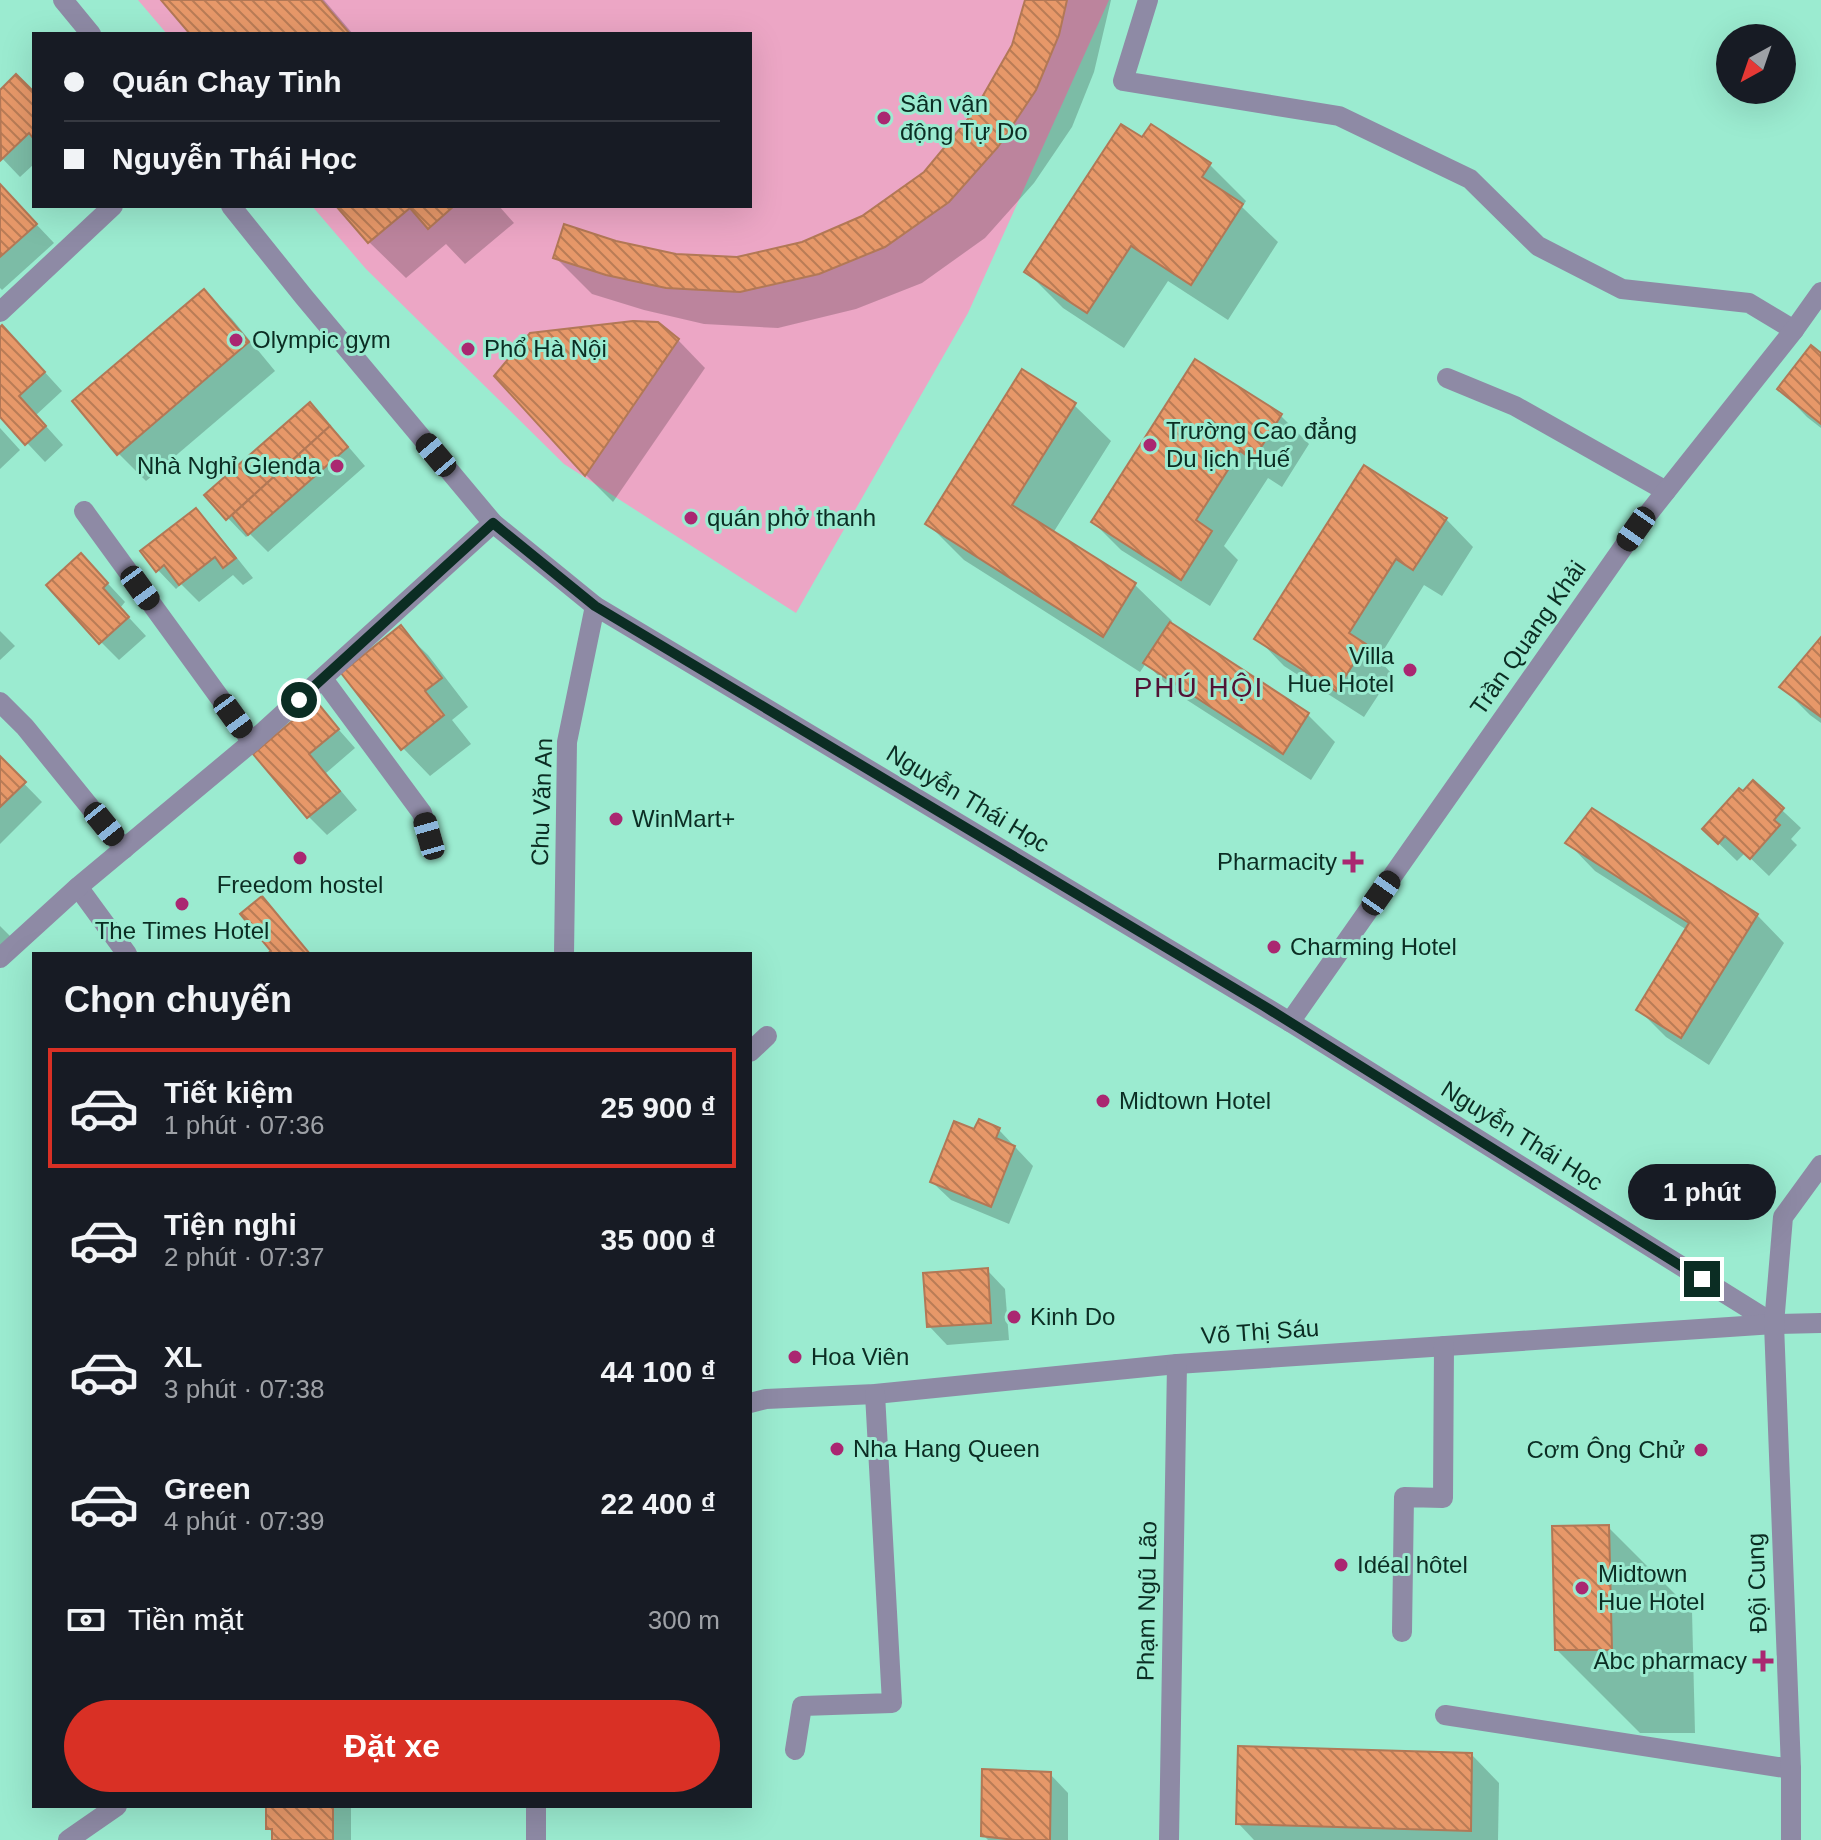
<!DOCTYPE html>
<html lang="vi">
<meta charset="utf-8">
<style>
body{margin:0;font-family:Arial,sans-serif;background:#20242c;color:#f1f3f6;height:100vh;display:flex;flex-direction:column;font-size:30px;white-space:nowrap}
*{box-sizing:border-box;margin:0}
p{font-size:26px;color:#9ea1a6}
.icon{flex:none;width:44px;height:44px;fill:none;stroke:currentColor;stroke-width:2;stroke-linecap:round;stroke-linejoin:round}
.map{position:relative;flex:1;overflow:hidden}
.drawer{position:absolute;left:32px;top:952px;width:720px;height:856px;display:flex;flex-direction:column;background:#171b24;border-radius:0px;box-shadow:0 8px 32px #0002}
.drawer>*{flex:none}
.hud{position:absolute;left:32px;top:32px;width:720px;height:176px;border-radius:0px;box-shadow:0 8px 32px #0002;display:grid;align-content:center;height:176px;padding:0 32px;background:#171b24}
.needle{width:52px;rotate:220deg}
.tools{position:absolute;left:1716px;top:24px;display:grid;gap:16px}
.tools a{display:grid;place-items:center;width:80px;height:80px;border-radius:50%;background:#171b24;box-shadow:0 8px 32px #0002;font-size:40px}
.end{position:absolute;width:36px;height:36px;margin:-18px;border:10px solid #0b2d23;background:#fff;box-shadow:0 0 0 4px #fff}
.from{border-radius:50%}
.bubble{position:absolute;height:56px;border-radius:28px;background:#171b24;box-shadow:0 8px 32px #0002;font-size:26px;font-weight:600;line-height:56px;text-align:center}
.car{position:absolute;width:24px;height:48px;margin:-24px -12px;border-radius:10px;box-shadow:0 0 6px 2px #0007;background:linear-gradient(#222 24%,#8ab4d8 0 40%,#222 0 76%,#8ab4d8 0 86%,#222 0)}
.hud b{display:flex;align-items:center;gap:28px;height:76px;font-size:30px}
.hud b+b{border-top:2px solid #363941}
.hud i{width:20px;height:20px;background:#f1f3f6}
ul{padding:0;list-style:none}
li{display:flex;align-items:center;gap:24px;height:120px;margin:0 16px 12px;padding:0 16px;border:4px solid transparent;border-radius:0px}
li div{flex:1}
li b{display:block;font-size:30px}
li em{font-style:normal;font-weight:600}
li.active{border-color:#d93025}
li>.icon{width:72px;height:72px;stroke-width:1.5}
h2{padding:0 32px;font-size:36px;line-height:96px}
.pay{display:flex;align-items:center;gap:20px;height:88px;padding:0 32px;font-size:30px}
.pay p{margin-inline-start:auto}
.button{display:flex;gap:16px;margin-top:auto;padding:16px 32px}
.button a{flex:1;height:92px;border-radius:48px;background:#d93025;color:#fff;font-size:32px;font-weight:600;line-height:92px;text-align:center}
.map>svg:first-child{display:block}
.park{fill:#eca6c5}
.shadow{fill:#0003}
.building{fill:url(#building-back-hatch);stroke:#b27856;stroke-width:2}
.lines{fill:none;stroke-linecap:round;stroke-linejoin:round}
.minor{stroke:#8e8aa5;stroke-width:20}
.route{stroke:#0b2d23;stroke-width:10}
.poi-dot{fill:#aa2771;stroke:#9bebd0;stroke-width:3}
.labels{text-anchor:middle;stroke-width:6;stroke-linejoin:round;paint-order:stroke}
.poi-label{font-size:24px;fill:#0b2d23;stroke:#9bebd0;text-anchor:start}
.street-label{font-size:24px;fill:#0b2d23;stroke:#9bebd0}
.quarter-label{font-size:28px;letter-spacing:2px;fill:#521335;stroke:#9bebd0}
</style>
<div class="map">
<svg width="1821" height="1840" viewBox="0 0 1821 1840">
<defs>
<pattern id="building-back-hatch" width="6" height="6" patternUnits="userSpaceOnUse" patternTransform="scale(2)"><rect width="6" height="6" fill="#e79869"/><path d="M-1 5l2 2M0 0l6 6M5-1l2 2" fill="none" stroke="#b97c56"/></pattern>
</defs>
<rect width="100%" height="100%" fill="#9bebd0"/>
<path class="park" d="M138 0H1109L968 313 796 613 564 464 366 269 312 206H750V34H167Z"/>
<g class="shadow">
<path d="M164 0H324L353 34H193Z"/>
<path d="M1028 0H1111L1094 72 1072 127 1034 183 985 238 922 283 856 309 778 328 704 324 644 310 592 294 556 258 615 243 676 256 737 259 803 244 863 218 926 173 975 114 1013 46Z"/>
<path d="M16 77 34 95V164L20 177 0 156V93Z"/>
<path d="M1143 140 1210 165 1246 201 1242 207 1278 242 1228 320 1168 281 1124 348 1063 308 1027 272Z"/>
<path d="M0 186 54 243 2 290 0 288Z"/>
<path d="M339 206H499L514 223 465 264 446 244 406 278 369 242Z"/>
<path d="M204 291 232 319 275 371 146 481 118 453Z"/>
<path d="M0 330 21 346 62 391 36 415 63 445 45 462 0 414Z"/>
<path d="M678 340 705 368 613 502 586 475 497 376Z"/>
<path d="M1821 355V428L1807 417 1780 389Z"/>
<path d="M1196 361 1281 416 1309 444 1282 487 1268 478 1224 546 1238 560 1210 606 1121 550 1093 522Z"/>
<path d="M310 404 328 423 365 466 268 552 250 534 246 537 206 495Z"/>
<path d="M1074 405 1111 441 1053 533 1135 585 1172 621 1170 625 1308 715 1335 742 1311 780 1173 691 1146 663 1140 672 964 560 927 523Z"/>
<path d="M0 428 20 450 0 469Z"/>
<path d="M196 510 214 529 253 578 243 585 233 575 199 602 181 584 176 589 158 570Z"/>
<path d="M1446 519 1473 547 1442 596 1424 585 1378 659 1392 674 1364 717 1284 666 1257 638Z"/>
<path d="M99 574 125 602 120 608 146 636 119 660 101 642Z"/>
<path d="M400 628 428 655 468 707 452 720 471 744 430 776 403 748Z"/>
<path d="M0 631 15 646 0 660Z"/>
<path d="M1821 640V723L1810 715 1782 687Z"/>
<path d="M316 704 355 748 326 773 357 810 327 835 308 816 256 754Z"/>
<path d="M0 759 42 802 0 844Z"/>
<path d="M1753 783 1801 828 1791 839 1797 845 1769 876 1745 853 1737 861 1704 829Z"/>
<path d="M1568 843 1757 915 1784 943 1709 1065 1666 1037 1638 1009 1687 930 1595 871Z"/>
<path d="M0 926 15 941 0 958Z"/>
<path d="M999 1130 1033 1166 1009 1224 951 1200 932 1182 975 1132Z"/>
<path d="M987 1270 1005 1289 1009 1340 947 1345 929 1326Z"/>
<path d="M1608 1527 1692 1611 1695 1733H1640L1557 1650Z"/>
<path d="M1472 1755 1499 1783 1498 1840H1254L1238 1823Z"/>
<path d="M1050 1774 1068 1793V1840H988L983 1835Z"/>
<path d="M268 1806H349L351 1808V1840H274V1834L268 1828Z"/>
</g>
<g class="building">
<path d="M161 0H321L350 34H190Z"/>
<path d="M1025 0H1067L1059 35 1036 90 998 147 949 202 885 247 819 274 740 292 666 288 606 275 553 258 564 224 616 241 676 254 737 257 802 242 862 216 924 172 973 113 1012 45Z"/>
<path d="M16 74 34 92V137L33 138 29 133 1 160 0 90Z"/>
<path d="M1121 124 1142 137 1151 124 1211 163 1202 177 1243 204 1191 285 1131 246 1087 313 1024 272Z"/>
<path d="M0 184 37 224 0 257Z"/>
<path d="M336 206H454L428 229 410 208 368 243Z"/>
<path d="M204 289 249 342 117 455 72 401Z"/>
<path d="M633 321 658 322 679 339 585 476 494 376 530 333Z"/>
<path d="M2 325 45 372 19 396 46 426 25 445 0 417V327Z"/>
<path d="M1811 345 1821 353V424L1777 389Z"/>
<path d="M1195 359 1282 414 1253 460 1240 451 1196 520 1212 531 1181 580 1091 522Z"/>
<path d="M1022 369 1076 403 1012 505 1136 583 1103 637 925 524Z"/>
<path d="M310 402 330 426 226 520 204 495Z"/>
<path d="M330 426 348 447 248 535 232 515Z"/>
<path d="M1364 465 1447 518 1413 570 1396 559 1349 633 1366 644 1336 691 1254 639Z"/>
<path d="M196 508 236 558 223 568 215 557 179 585 164 565 156 572 140 551Z"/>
<path d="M81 553 108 583 103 588 129 617 99 644 46 585Z"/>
<path d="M1170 622 1309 713 1283 754 1143 663Z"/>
<path d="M401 625 442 678 425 691 444 715 401 750 341 673Z"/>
<path d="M1821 637V717L1779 687Z"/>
<path d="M316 701 339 729 309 754 340 791 307 818 253 754Z"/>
<path d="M0 756 26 782 0 807Z"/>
<path d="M1753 780 1784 808 1774 820 1780 825 1750 859 1725 836 1718 844 1702 829 1739 788 1743 791Z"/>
<path d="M1592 808 1758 914 1681 1038 1636 1010 1689 923 1565 843Z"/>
<path d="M262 896 310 954H267L271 951 240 914Z"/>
<path d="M979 1119 1000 1128 996 1138 1015 1146 991 1207 930 1182 954 1121 974 1129Z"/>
<path d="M988 1268 991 1323 927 1327 923 1273Z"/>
<path d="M1609 1525 1612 1650H1555L1552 1526Z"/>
<path d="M1238 1746 1472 1753 1471 1831 1236 1824Z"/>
<path d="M982 1769 1051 1772 1050 1840H1015L981 1836Z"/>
<path d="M266 1806H333V1840H272V1829H266Z"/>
</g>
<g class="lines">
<g class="minor">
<path d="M63 0 91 34"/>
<path d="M1148 0 1123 81 1339 116 1470 179 1538 246 1622 289 1749 303 1794 330"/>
<path d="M231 206 304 297 493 523 595 606 1290 1022 1774 1324"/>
<path d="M0 312 113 206"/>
<path d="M1447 378 1515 406 1666 491"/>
<path d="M84 511 252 742"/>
<path d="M323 679 422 813 429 836"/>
<path d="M0 702 25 727 124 849"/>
<path d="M78 887 127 954"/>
<path d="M564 954 567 742 595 606"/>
<path d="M0 958 78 887 252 742 493 523"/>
<path d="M1290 1022 1636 529 1794 330 1821 292"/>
<path d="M750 1052 767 1036"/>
<path d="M750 1403 766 1399 875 1394 1177 1364 1774 1324 1821 1323"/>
<path d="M1402 1632 1404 1497 1443 1498 1444 1346"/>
<path d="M1445 1715 1791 1769"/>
<path d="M795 1750 802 1706 892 1703 875 1394"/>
<path d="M68 1840 117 1806"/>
<path d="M536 1840V1806"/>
<path d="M1169 1840 1177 1364"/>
<path d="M1791 1840V1769L1774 1324 1783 1217 1821 1165"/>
</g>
</g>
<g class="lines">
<path class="route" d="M299 700 493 523 595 606 1264 1006 1702 1279"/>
</g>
<g class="poi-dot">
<circle cx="884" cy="118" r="8"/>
<circle cx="236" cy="340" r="8"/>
<circle cx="468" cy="349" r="8"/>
<circle cx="1150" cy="445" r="8"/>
<circle cx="337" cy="466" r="8"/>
<circle cx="691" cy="518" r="8"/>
<circle cx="1410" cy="670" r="8"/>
<circle cx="616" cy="819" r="8"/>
<circle cx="300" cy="858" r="8"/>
<path d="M1349 850h8v8h8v8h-8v8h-8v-8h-8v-8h8z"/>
<circle cx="182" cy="904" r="8"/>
<circle cx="1274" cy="947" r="8"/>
<circle cx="1103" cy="1101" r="8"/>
<circle cx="1014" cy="1317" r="8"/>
<circle cx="795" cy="1357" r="8"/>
<circle cx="837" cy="1449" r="8"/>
<circle cx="1701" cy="1450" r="8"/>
<circle cx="1341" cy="1565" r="8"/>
<circle cx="1582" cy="1588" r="8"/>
<path d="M1759 1649h8v8h8v8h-8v8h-8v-8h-8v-8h8z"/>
</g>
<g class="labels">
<g class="poi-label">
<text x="900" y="112">Sân vận<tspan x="900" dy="28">động Tự Do</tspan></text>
<text x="252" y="348">Olympic gym</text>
<text x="484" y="357">Phổ Hà Nội</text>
<text x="1166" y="439">Trường Cao đẳng<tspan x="1166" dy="28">Du lịch Huế</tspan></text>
<text x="321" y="474" text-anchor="end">Nhà Nghỉ Glenda</text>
<text x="707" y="526">quán phở thanh</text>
<text x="1394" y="664" text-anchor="end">Villa<tspan x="1394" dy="28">Hue Hotel</tspan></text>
<text x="632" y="827">WinMart+</text>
<text x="1337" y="870" text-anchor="end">Pharmacity</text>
<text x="300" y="893" text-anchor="middle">Freedom hostel</text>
<text x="182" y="939" text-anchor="middle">The Times Hotel</text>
<text x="1290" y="955">Charming Hotel</text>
<text x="1119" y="1109">Midtown Hotel</text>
<text x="1030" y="1325">Kinh Do</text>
<text x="811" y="1365">Hoa Viên</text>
<text x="853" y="1457">Nha Hang Queen</text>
<text x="1685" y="1458" text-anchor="end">Cơm Ông Chử</text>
<text x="1357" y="1573">Idéal hôtel</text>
<text x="1598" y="1582">Midtown<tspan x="1598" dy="28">Hue Hotel</tspan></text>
<text x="1747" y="1669" text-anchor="end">Abc pharmacy</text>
</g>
<g class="street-label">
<text transform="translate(1528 638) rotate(-55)" y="8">Trần Quang Khải</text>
<text transform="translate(968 799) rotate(31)" y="8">Nguyễn Thái Học</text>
<text transform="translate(542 802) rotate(-88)" y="8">Chu Văn An</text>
<text transform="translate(1522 1136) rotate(32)" y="8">Nguyễn Thái Học</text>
<text transform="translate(1260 1332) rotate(-4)" y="8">Võ Thị Sáu</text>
<text transform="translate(1757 1583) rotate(-92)" y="8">Đội Cung</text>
<text transform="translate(1147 1601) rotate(-89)" y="8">Phạm Ngũ Lão</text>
</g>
<g class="quarter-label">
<text x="1199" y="697">PHÚ HỘI</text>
</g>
</g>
</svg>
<div class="tools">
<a><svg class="needle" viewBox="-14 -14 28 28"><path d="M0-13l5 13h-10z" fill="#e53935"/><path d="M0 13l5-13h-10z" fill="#9ea1a6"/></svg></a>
</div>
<i class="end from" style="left:299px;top:700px"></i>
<i class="end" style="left:1702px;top:1279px"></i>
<div class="bubble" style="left:1628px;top:1164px;width:148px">1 phút</div>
<i class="car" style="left:436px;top:455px;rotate:320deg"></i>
<i class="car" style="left:1636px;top:529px;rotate:215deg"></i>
<i class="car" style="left:140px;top:588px;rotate:144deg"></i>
<i class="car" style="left:233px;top:716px;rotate:144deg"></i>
<i class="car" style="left:104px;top:824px;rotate:141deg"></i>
<i class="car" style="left:429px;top:836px;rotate:344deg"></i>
<i class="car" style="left:1381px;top:893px;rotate:35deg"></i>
<div class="hud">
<b><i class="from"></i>Quán Chay Tinh</b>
<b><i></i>Nguyễn Thái Học</b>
</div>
<section class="drawer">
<h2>Chọn chuyến</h2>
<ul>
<li class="active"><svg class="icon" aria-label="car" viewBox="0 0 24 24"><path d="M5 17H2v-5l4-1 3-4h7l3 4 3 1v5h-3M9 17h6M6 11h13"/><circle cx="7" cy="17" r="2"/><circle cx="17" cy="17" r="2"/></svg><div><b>Tiết kiệm</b><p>1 phút · 07:36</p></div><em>25 900 ₫</em></li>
<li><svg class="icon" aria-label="car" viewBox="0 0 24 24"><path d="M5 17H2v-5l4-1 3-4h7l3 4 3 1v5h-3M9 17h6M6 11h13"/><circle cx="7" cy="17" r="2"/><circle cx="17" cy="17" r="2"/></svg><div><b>Tiện nghi</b><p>2 phút · 07:37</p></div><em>35 000 ₫</em></li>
<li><svg class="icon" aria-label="car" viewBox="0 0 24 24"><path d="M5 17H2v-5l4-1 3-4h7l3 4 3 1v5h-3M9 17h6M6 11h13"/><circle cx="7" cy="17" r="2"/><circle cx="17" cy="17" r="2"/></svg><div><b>XL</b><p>3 phút · 07:38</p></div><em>44 100 ₫</em></li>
<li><svg class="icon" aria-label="car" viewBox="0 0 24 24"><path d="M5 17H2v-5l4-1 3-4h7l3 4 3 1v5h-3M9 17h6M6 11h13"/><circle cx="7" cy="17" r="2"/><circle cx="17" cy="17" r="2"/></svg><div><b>Green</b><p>4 phút · 07:39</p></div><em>22 400 ₫</em></li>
</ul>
<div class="pay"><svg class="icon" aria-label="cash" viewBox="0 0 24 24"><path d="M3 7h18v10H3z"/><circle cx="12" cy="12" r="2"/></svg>Tiền mặt<p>300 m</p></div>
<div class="button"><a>Đặt xe</a></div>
</section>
</div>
